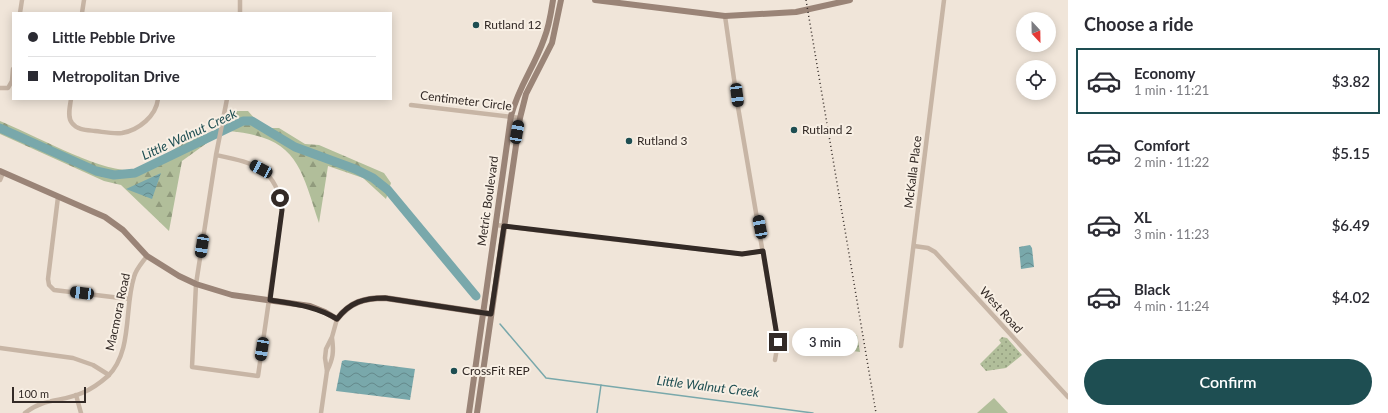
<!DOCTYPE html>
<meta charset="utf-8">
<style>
body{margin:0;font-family:Lato,sans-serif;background:#f7f7f7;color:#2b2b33;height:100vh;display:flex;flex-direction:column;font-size:15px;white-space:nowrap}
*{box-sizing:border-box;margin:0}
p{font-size:13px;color:#7c7c81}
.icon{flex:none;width:22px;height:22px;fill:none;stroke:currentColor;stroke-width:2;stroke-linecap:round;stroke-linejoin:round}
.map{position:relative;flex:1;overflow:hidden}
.drawer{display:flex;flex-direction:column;background:#fff;width:320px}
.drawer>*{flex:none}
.hud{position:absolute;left:12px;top:12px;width:380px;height:88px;border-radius:0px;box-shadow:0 2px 10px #0003;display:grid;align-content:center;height:88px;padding:0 16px;background:#fff}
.needle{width:26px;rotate:158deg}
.controls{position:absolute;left:1016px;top:12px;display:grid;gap:8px}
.controls a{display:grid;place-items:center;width:40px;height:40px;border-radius:50%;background:#fff;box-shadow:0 2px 10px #0003;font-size:20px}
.scale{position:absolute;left:12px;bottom:10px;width:74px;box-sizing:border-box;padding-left:4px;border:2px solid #332a26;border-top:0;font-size:11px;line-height:14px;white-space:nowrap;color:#332a26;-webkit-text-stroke:3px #f8efe4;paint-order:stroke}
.end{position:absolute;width:18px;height:18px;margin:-9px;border:5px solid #332a26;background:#fff;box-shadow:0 0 0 2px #fff}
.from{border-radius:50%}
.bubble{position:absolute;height:28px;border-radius:14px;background:#fff;box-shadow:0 2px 10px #0003;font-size:13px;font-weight:600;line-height:28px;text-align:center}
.car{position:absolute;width:12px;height:24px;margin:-12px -6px;border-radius:5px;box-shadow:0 0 3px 1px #0007;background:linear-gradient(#222 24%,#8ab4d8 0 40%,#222 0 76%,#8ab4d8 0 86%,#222 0)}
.hud b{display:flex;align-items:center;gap:14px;height:38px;font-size:15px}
.hud b+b{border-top:1px solid #e1e1e2}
.hud i{width:10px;height:10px;background:#2b2b33}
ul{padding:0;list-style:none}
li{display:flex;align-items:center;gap:12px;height:66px;margin:0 8px 6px;padding:0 8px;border:2px solid transparent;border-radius:0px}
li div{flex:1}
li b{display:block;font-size:15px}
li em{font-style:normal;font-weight:600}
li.selected{border-color:#1e4e52}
li>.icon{width:36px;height:36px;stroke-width:1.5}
h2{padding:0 16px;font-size:18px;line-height:48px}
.cta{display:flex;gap:8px;margin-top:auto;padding:8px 16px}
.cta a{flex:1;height:46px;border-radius:24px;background:#1e4e52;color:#fff;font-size:16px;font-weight:600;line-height:46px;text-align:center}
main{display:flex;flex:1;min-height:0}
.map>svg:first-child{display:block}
.grass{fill:url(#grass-dots)}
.forest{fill:url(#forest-firs)}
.pitch{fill:#b1be9a}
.water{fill:url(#water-waves)}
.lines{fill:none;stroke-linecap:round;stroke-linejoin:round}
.stream{stroke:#79a8ab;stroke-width:1.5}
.river{stroke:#79a8ab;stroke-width:9}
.street{stroke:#c7b5a5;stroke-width:4.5}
.secondary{stroke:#9a8477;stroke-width:6}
.rail{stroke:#332a26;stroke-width:1.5;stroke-dasharray:1 3;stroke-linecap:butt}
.route{stroke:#332a26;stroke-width:5}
.poi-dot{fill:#1e4e52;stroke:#f8efe4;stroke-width:1.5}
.labels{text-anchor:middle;stroke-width:4;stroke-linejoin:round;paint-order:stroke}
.poi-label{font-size:12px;fill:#332a26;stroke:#f8efe4;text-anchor:start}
.street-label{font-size:12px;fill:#332a26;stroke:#f8efe4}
.water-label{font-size:13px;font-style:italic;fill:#1e4e52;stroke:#f8efe4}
</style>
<main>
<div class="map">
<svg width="1068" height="413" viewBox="0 0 1068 413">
<defs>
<pattern id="grass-dots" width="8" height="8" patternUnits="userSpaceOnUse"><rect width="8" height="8" fill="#b1be9a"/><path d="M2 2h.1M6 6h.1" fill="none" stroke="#919b7d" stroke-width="1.8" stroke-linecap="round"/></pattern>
<pattern id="forest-firs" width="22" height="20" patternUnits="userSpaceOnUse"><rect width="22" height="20" fill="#b1be9a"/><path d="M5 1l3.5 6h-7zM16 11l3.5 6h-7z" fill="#919b7d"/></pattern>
<pattern id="water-waves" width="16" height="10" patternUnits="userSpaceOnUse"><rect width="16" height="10" fill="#79a8ab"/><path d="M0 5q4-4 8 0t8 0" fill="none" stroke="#64898b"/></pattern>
</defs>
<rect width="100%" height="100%" fill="#f0e5d9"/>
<g class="grass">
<path d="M851 333 852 336 857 335 860 352 853 351 844 345 842 335Z"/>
<path d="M1002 337 1007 338 1022 355 1006 368 986 371 980 364 1001 343 999 340Z"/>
</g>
<g class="forest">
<path d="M232 111H248L255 119 271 128H279L305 144 319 145 384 173 391 183 386 199 363 178 328 166 319 223C300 165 297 137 228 131Z"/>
<path d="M0 121C30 133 104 174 133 170 149 167 184 143 199 133L207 143 182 161 169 231 121 185 104 181 0 134Z"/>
</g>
<path class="pitch" d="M994 398 1008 413H977Z"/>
<g class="water">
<path d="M161 173 152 199 126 189Z"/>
<path d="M1030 245 1032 248 1034 267 1021 269 1019 247Z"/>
<path d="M345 360 415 369 410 400 336 391 342 361Z"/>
</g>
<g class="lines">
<g class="stream">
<path d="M500 324 546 378 813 413"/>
<path d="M597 413 601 385"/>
</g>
<path class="river" d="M0 128 96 171 114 175 135 173 243 121H252L295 147 355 169 373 178 388 190 476 296"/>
<g class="street">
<path d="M20 13 22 0"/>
<path d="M82 13 84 0"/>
<path d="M240 13V0"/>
<path d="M725 16 738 107 778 342 775 360"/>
<path d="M0 88H8L12 81 13 69"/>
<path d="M71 99C70 106 67 117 72 123 77 130 87 130 95 131 104 132 113 134 122 133 139 130 156 116 158 99"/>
<path d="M411 105 520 118"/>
<path d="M216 155C253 163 277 167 282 210L258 376 192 367 196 284 216 155 227 99"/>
<path d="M0 180 3 173"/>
<path d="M58 197 48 279 49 285 54 290 129 299"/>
<path d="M496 225 557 233 742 254 763 251"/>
<path d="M914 246 928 248 935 252 1068 397"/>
<path d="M901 346 944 0"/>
<path d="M0 348 73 358 93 365 109 375"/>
<path d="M327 371C333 359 334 352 332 338"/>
<path d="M76 395 81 413"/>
<path d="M25 413C43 398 62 402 82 393 92 389 100 383 108 376 133 351 124 308 134 277 136 269 142 263 147 256"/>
<path d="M321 413 327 371 325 358 326 349 332 337 337 319"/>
</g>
<g class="secondary">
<path d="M595 0 725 16 796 12 850 0"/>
<path d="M0 171 105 217 123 230 147 256 179 276 196 284 232 295 310 306 325 312 337 319C350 302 364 298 385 298L491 314"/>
<path d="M469 413 511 116C519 85 534 68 544 39 549 27 551 13 553 0"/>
<path d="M477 413 520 118 526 94 552 43 561 0"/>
</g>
<path class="rail" d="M806 0 876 413"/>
</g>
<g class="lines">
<path class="route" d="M280 198 282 210 270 300C294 304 316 306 337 319 350 302 364 298 385 298L491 314 504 226 742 254 763 251 778 342"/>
</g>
<g class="poi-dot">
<circle cx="476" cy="25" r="4"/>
<circle cx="794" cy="130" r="4"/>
<circle cx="629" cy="141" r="4"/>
<circle cx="454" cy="371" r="4"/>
</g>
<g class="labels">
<g class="poi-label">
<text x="484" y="29">Rutland 12</text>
<text x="802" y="134">Rutland 2</text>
<text x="637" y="145">Rutland 3</text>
<text x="462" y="375">CrossFit REP</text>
</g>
<g class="street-label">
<text transform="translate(466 101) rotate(7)" y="4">Centimeter Circle</text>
<text transform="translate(913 172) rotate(-83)" y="4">McKalla Place</text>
<text transform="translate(488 201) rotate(-82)" y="4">Metric Boulevard</text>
<text transform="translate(1001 310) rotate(48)" y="4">West Road</text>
<text transform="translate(118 312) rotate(-78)" y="4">Macmora Road</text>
</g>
<g class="water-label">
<text transform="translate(189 134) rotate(-25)" y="5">Little Walnut Creek</text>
<text transform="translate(708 386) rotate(7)" y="5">Little Walnut Creek</text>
</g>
</g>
</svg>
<div class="controls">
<a><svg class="needle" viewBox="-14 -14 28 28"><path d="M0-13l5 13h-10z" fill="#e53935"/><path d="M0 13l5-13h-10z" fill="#7c7c81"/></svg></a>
<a><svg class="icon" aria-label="locate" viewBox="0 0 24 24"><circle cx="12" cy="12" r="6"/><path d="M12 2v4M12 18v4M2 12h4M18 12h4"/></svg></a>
</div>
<div class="scale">100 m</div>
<i class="end from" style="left:280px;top:198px"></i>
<i class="end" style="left:778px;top:342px"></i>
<div class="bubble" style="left:792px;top:328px;width:66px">3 min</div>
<i class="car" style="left:737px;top:95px;rotate:173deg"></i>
<i class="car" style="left:517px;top:132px;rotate:10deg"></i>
<i class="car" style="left:261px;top:169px;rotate:298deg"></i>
<i class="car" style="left:760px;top:227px;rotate:349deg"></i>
<i class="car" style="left:202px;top:246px;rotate:189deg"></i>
<i class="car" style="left:82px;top:293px;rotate:277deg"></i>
<i class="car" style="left:262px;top:349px;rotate:189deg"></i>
<div class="hud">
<b><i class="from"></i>Little Pebble Drive</b>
<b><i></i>Metropolitan Drive</b>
</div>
</div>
<section class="drawer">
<h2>Choose a ride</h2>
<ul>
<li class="selected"><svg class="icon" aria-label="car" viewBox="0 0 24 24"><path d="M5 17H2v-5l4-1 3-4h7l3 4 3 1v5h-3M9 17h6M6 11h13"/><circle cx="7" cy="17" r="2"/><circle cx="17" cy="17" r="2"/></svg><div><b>Economy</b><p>1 min · 11:21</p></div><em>$3.82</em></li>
<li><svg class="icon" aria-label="car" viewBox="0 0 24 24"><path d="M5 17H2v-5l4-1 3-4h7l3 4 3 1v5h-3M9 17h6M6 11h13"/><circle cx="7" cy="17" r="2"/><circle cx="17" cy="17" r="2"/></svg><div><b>Comfort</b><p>2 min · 11:22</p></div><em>$5.15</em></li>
<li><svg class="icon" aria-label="car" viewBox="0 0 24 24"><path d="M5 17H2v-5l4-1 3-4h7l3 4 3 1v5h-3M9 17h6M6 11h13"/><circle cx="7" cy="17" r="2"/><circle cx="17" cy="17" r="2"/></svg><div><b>XL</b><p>3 min · 11:23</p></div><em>$6.49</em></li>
<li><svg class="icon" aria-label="car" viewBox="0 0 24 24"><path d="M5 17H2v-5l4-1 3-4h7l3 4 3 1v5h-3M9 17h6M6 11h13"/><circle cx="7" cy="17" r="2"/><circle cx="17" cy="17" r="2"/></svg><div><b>Black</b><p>4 min · 11:24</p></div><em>$4.02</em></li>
</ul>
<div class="cta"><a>Confirm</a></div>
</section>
</main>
